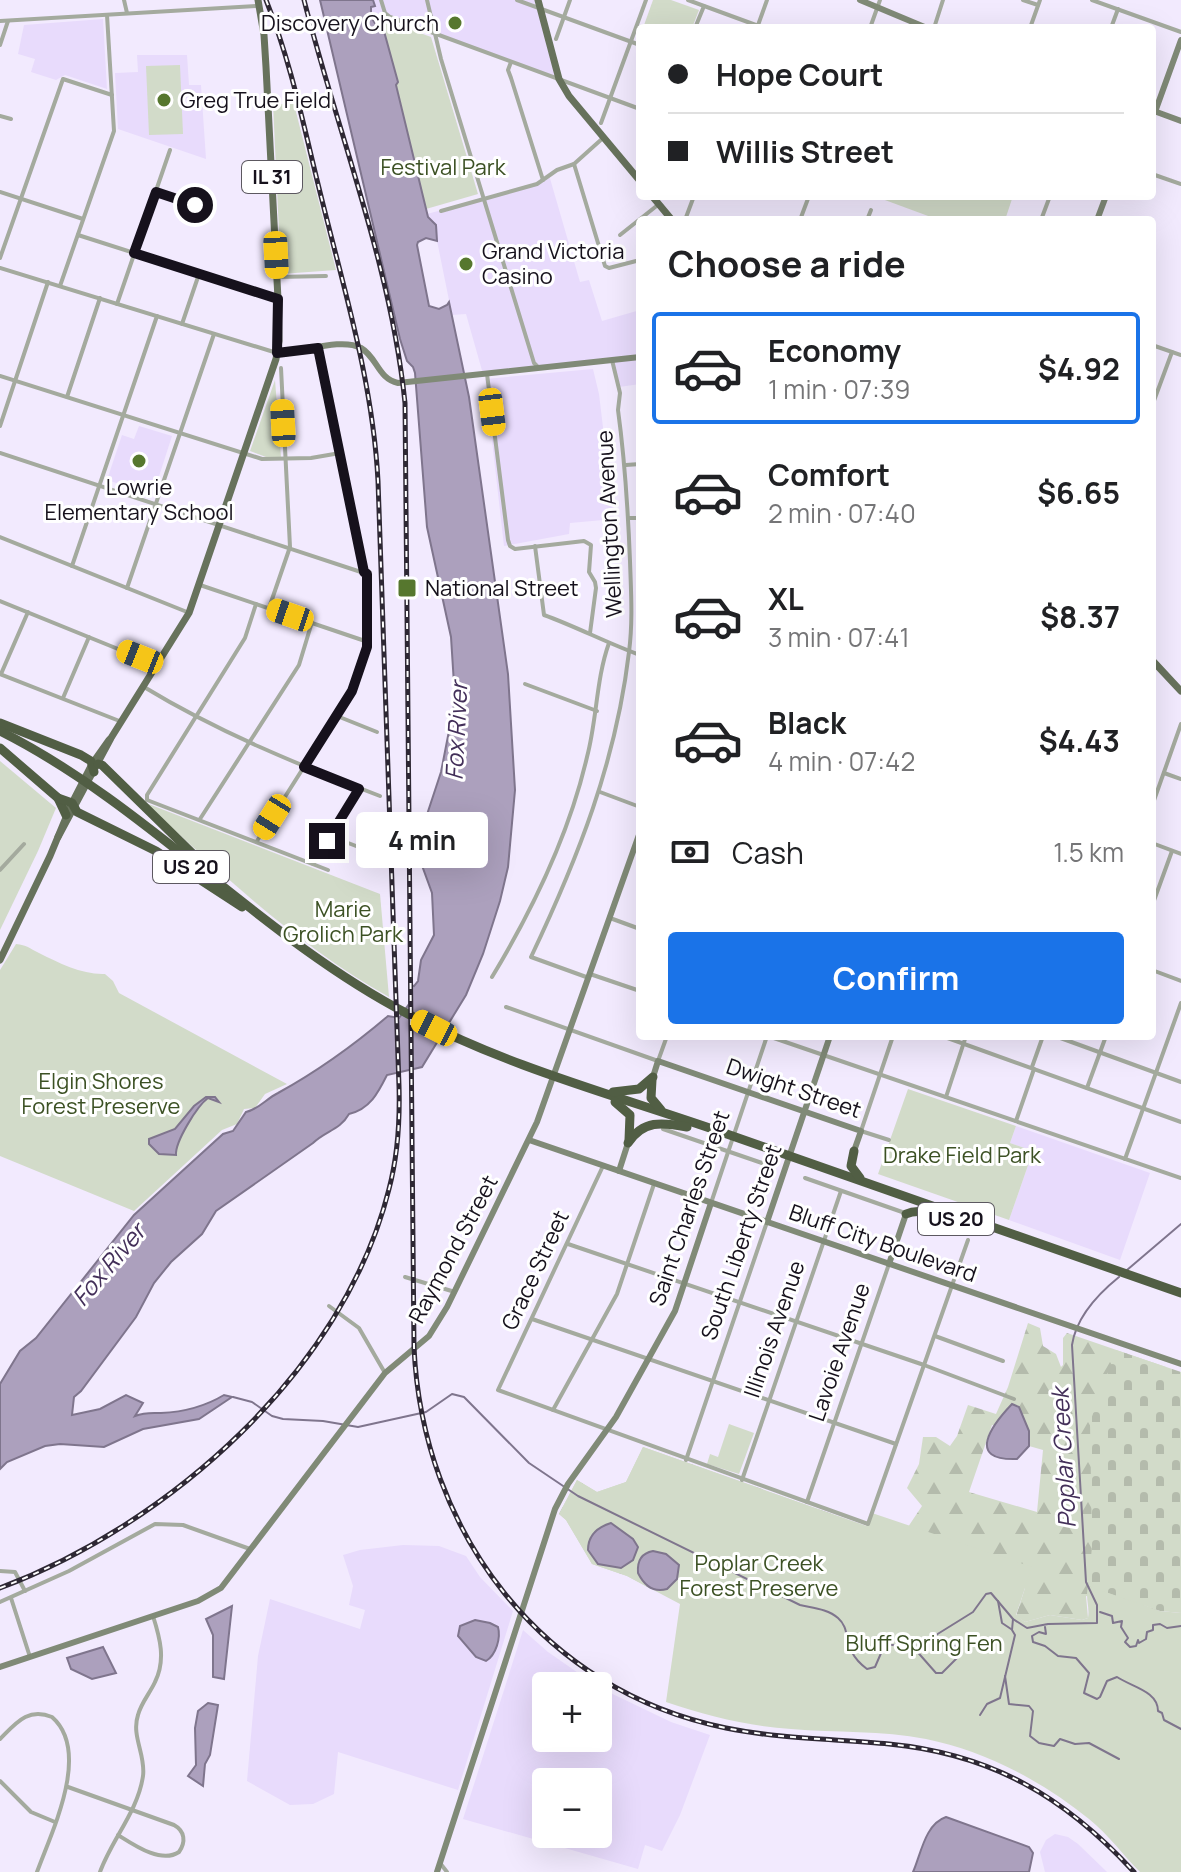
<!DOCTYPE html>
<meta charset="utf-8">
<style>
body{margin:0;font-family:Manrope,sans-serif;background:#f2f2f2;color:#202124;height:100vh;display:flex;flex-direction:column;font-size:30px;white-space:nowrap}
*{box-sizing:border-box;margin:0}
p{font-size:26px;color:#757577}
.icon{flex:none;width:44px;height:44px;fill:none;stroke:currentColor;stroke-width:2;stroke-linecap:round;stroke-linejoin:round}
.map{position:relative;flex:1;overflow:hidden}
.side{position:absolute;left:636px;top:216px;width:520px;height:824px;display:flex;flex-direction:column;background:#fff;border-radius:8px;box-shadow:0 8px 32px #0002}
.side>*{flex:none}
.banner{position:absolute;left:636px;top:24px;width:520px;height:176px;border-radius:8px;box-shadow:0 8px 32px #0002;display:grid;align-content:center;height:176px;padding:0 32px;background:#fff}
.fabs{position:absolute;left:532px;top:1672px;display:grid;gap:16px}
.fabs a{display:grid;place-items:center;width:80px;height:80px;border-radius:8px;background:#fff;box-shadow:0 8px 32px #0002;font-size:40px}
.end{position:absolute;width:36px;height:36px;margin:-18px;border:10px solid #16111c;background:#fff;box-shadow:0 0 0 4px #fff}
.from{border-radius:50%}
.bubble{position:absolute;height:56px;border-radius:8px;background:#fff;box-shadow:0 8px 32px #0002;font-size:26px;font-weight:700;line-height:56px;text-align:center}
.car{position:absolute;width:24px;height:48px;margin:-24px -12px;border-radius:10px;box-shadow:0 0 6px 2px #0007;background:linear-gradient(#f5c518 24%,#345 0 40%,#f5c518 0 76%,#345 0 86%,#f5c518 0)}
.banner b{display:flex;align-items:center;gap:28px;height:76px;font-size:30px}
.banner b+b{border-top:2px solid #e0e0e0}
.banner i{width:20px;height:20px;background:#202124}
ul{padding:0;list-style:none}
li{display:flex;align-items:center;gap:24px;height:112px;margin:0 16px 12px;padding:0 16px;border:4px solid transparent;border-radius:8px}
li div{flex:1}
li b{display:block;font-size:30px}
li em{font-style:normal;font-weight:700}
li.current{border-color:#1a73e8}
li>.icon{width:72px;height:72px;stroke-width:1.5}
h2{padding:0 32px;font-size:36px;line-height:96px}
.pay{display:flex;align-items:center;gap:20px;height:88px;padding:0 32px;font-size:30px}
.pay p{margin-inline-start:auto}
.primary-button{display:flex;gap:16px;margin-top:auto;padding:16px 32px}
.primary-button a{flex:1;height:92px;border-radius:8px;background:#1a73e8;color:#fff;font-size:32px;font-weight:700;line-height:92px;text-align:center}
.map>svg:first-child{display:block}
.built{fill:#e8dbfc;fill-rule:evenodd}
.forest{fill:url(#forest-firs);fill-rule:evenodd}
.cemetery{fill:url(#cemetery-stones)}
.park{fill:#d2dbc9}
.water{fill:#aca0bd;stroke:#7f758d;stroke-width:2}
.lines{fill:none;stroke-linecap:round;stroke-linejoin:round}
.stream{stroke:#7f758d;stroke-width:2}
.street{stroke:#a4aa9e;stroke-width:4}
.secondary{stroke:#808a77;stroke-width:6}
.primary{stroke:#67725c;stroke-width:7}
.highway{stroke:#515e44;stroke-width:9}
.rail-casing{stroke:#2e2834;stroke-width:5}
.rail{stroke:#fff;stroke-width:2;stroke-dasharray:6;stroke-linecap:butt}
.route{stroke:#16111c;stroke-width:10}
.poi-dot{fill:#56772e;stroke:#fff;stroke-width:3}
.labels{text-anchor:middle;stroke-width:6;stroke-linejoin:round;paint-order:stroke}
.shield{fill:#fff;stroke:#5c5860;stroke-width:2}
.shield-label{font-size:20px;font-weight:bold;fill:#16111c}
.poi-label{font-size:22px;fill:#16111c;stroke:#fff;text-anchor:start}
.park-label{font-size:22px;fill:#3c5124;stroke:#fff}
.street-label{font-size:22px;fill:#16111c;stroke:#fff}
.water-label{font-size:24px;font-style:italic;fill:#432f59;stroke:#fff}
</style>
<div class="map">
<svg width="1181" height="1872" viewBox="0 0 1181 1872">
<defs>
<pattern id="forest-firs" width="22" height="20" patternUnits="userSpaceOnUse" patternTransform="scale(2)"><rect width="22" height="20" fill="#d2dbc9"/><path d="M5 1l3.5 6h-7zM16 11l3.5 6h-7z" fill="#b4bbac"/></pattern>
<pattern id="cemetery-stones" width="16" height="16" patternUnits="userSpaceOnUse" patternTransform="scale(2)"><rect width="16" height="16" fill="#d2dbc9"/><path d="M2 7V4a2 2 0 0 1 4 0v3zM10 15v-3a2 2 0 0 1 4 0v3z" fill="#b4bbac"/></pattern>
</defs>
<rect width="100%" height="100%" fill="#f2eafe"/>
<g class="built">
<path d="M373 0H538L559 79 388 17 387 23 376 26 370 16 371 7 375 5Z"/>
<path d="M103 19 107 89 65 75 56 80 31 72 35 59 18 54 24 25Z"/>
<path d="M137 55H187L189 85H201L206 159 118 129 115 73 138 72Z"/>
<path d="M549 175 580 282 589 280 602 321 640 310V384L619 387 613 361 483 374 466 314 452 315 433 221 427 214 537 184Z"/>
<path d="M593 369 599 394 614 519 570 523 569 534 504 546 485 379Z"/>
<path d="M139 426 172 436 153 495 107 480 122 435 134 439Z"/>
<path d="M1016 1126 1150 1173 1120 1260 1009 1220 1033 1151 1010 1143Z"/>
<path d="M403 1545 439 1546 466 1556 480 1577 513 1611 458 1790 338 1752 334 1794 313 1804 290 1805 247 1781 258 1656 270 1599 360 1629 365 1610 349 1605 353 1586 343 1555 360 1550Z"/>
<path d="M523 1630 548 1652 597 1686H546V1738H598V1687L671 1722 710 1735 680 1815 662 1851 645 1845 638 1869 463 1819ZM546 1782H598V1834H546Z"/>
<path d="M1055 1834 1068 1837 1078 1844 1107 1872H1045L1040 1852 1046 1840Z"/>
</g>
<path class="forest" d="M1028 1323 1040 1328 1043 1346 1056 1354 1061 1367 1063 1365V1338L1067 1333 1166 1367 1144 1605 1160 1611 1086 1596 1088 1618 1082 1620 1050 1615 1025 1622 1016 1616 1025 1588 651 1589 627 1576 592 1564 566 1520 559 1514 577 1480 597 1492 626 1482 643 1447 866 1526 908 1527 922 1506 907 1488 919 1464 923 1437H936L950 1446 957 1436 968 1405 996 1414 1008 1387ZM992 1425 1029 1431V1446L1043 1450 1037 1512 969 1492Z"/>
<path class="cemetery" d="M1116 1350 1181 1372V1613L1160 1611 1088 1586 1092 1547 1090 1422Z"/>
<g class="park">
<path d="M653 0H671L699 10 692 28H643Z"/>
<path d="M393 23 431 37 478 194 426 209 382 24Z"/>
<path d="M180 65 183 134 149 135 146 66Z"/>
<path d="M273 104H294L336 270 281 274Z"/>
<path d="M874 196H1013L1005 220H939Z"/>
<path d="M275 380 281 457H266L250 451Z"/>
<path d="M0 761 56 808 38 851 0 930Z"/>
<path d="M146 803 380 894 389 997C297 945 222 875 146 803Z"/>
<path d="M16 944C27 945 29 948 39 953 59 963 83 975 105 974L113 981 119 993 287 1084 265 1094 255 1108 244 1109 237 1124 222 1130 134 1211 0 1156V970Z"/>
<path d="M908 1089 1016 1126 1010 1143 1033 1151 1009 1220 878 1174Z"/>
<path d="M729 1424 754 1433 739 1474 707 1464 710 1454 718 1457Z"/>
<path d="M643 1447 866 1526 872 1513 1032 1567 1016 1615 1025 1622 1050 1615 1082 1620 1088 1618C1090 1607 1085 1598 1088 1586L1160 1611 1181 1613V1872H1140C1123 1855 1108 1834 1089 1819 1042 1781 985 1751 926 1739 882 1730 836 1733 791 1729 748 1726 707 1716 666 1702L680 1604 627 1576 592 1564 566 1520 559 1514 577 1480 597 1492 626 1482Z"/>
</g>
<g class="water">
<path d="M320 0H373L375 6 371 7V17L376 25 382 24 398 82 396 85 428 217 436 225 437 241 426 238 418 242 417 245 429 306 439 309 447 305 449 302 469 397 508 674 515 790 508 867 500 901 483 954 466 995 422 1067 387 1075C378 1093 370 1109 349 1114 340 1130 325 1131 313 1143L216 1211 202 1234 171 1262 154 1283 136 1317 81 1391 74 1397 72 1415 100 1409 126 1395 143 1403 135 1416C145 1412 151 1413 161 1413 184 1412 204 1407 224 1395L232 1397 199 1419 143 1429 104 1447 60 1444 45 1446 7 1462 0 1469V1384L20 1351 36 1338 134 1215 223 1134 233 1131 246 1112C259 1109 266 1099 278 1093 318 1071 354 1045 388 1016L399 1018 409 1004 410 985 414 986 418 981 421 960 434 935 432 893 420 860 419 839 441 772 455 700 451 637 427 527 415 373 413 367 407 361 400 339Z"/>
<path d="M206 1097H215L219 1102 208 1098C197 1106 175 1142 176 1155L159 1154 149 1144V1139L175 1129 194 1106Z"/>
<path d="M1012 1404 1019 1407 1029 1431V1446L1017 1459C965 1461 992 1425 1012 1404Z"/>
<path d="M611 1523 633 1539 638 1547 633 1560 621 1568 598 1564 588 1550C588 1535 598 1527 611 1523Z"/>
<path d="M653 1551 666 1554 679 1565 677 1579 667 1589C653 1593 644 1585 638 1573 637 1561 642 1553 653 1551Z"/>
<path d="M232 1606 224 1679 213 1677V1635L206 1619Z"/>
<path d="M475 1620 490 1623 498 1627C501 1638 496 1655 486 1661L476 1657 458 1636 460 1626Z"/>
<path d="M103 1647 116 1673 92 1679 71 1669 67 1658Z"/>
<path d="M208 1703 218 1705 210 1755 205 1764 203 1786 188 1776 196 1765 195 1728 198 1711Z"/>
<path d="M946 1817 1029 1847 1033 1853 1029 1872H913C921 1854 925 1824 946 1817Z"/>
</g>
<g class="lines">
<g class="stream">
<path d="M1127 1270 1181 1224"/>
<path d="M233 1397 252 1402 272 1416 283 1419 323 1421 358 1427 426 1412 452 1394 464 1397 529 1463 578 1496 800 1605C813 1608 828 1609 838 1618 853 1631 840 1649 867 1669L875 1667 885 1644 914 1648 936 1673H942L959 1656 960 1648 938 1641 936 1635 973 1612 986 1594 991 1593 1013 1619 1027 1628 1048 1624 1097 1623V1605L1086 1582 1072 1345C1076 1318 1098 1294 1119 1277"/>
<path d="M998 1601 1002 1623 1011 1629"/>
<path d="M1100 1612 1112 1616 1113 1623 1122 1621 1121 1627 1128 1638 1125 1642 1130 1647 1136 1646 1138 1640 1139 1643 1146 1639 1147 1632 1153 1630V1625L1160 1624 1167 1628 1181 1626"/>
<path d="M1045 1627 1046 1634 1039 1632 1032 1636 1033 1642 1045 1646 1058 1656 1076 1658 1089 1673 1084 1693 1097 1699 1100 1697 1107 1681 1117 1677C1132 1687 1158 1691 1158 1711L1162 1713 1164 1720 1181 1729"/>
<path d="M1005 1676 1009 1704 1029 1706 1033 1711 1030 1736 1039 1743 1054 1746 1060 1739 1075 1744 1089 1743 1119 1759"/>
<path d="M980 1715 987 1704 1000 1698 1015 1635 1012 1630 1013 1619"/>
</g>
<g class="street">
<path d="M124 0 127 13"/>
<path d="M381 0 385 13 390 17 640 109"/>
<path d="M427 0 441 59 534 363 539 368"/>
<path d="M517 0 640 45"/>
<path d="M688 0 764 28"/>
<path d="M1023 0 1038 5"/>
<path d="M1092 0 1181 32"/>
<path d="M0 21 257 6"/>
<path d="M695 28 704 6"/>
<path d="M757 28 767 0"/>
<path d="M870 28 880 0"/>
<path d="M934 28 943 0"/>
<path d="M1030 28 1040 0"/>
<path d="M1111 28 1118 9"/>
<path d="M556 39 570 0"/>
<path d="M0 45 8 21"/>
<path d="M511 62 508 70 511 78 543 180"/>
<path d="M0 116 11 119"/>
<path d="M601 123 646 0"/>
<path d="M574 164 605 266 609 268 640 260"/>
<path d="M1152 174 1181 184"/>
<path d="M0 192 83 219"/>
<path d="M156 192 197 205"/>
<path d="M441 211 537 184 557 170 574 164 603 138"/>
<path d="M685 220 694 196"/>
<path d="M800 220 809 196"/>
<path d="M867 220 871 210"/>
<path d="M1041 220 1050 196"/>
<path d="M78 235 278 299"/>
<path d="M620 235 659 204"/>
<path d="M0 258 63 79 112 95"/>
<path d="M0 268 277 353"/>
<path d="M277 277 326 276"/>
<path d="M60 286 114 131 107 15"/>
<path d="M117 304 170 150"/>
<path d="M182 324 199 274"/>
<path d="M1152 345 1181 355"/>
<path d="M318 348 364 572"/>
<path d="M487 374 508 540 510 546 515 549 584 541 591 545 589 572 595 582 596 588 590 633"/>
<path d="M0 376 262 459 311 458 340 453"/>
<path d="M67 397 100 298"/>
<path d="M1152 406 1172 352"/>
<path d="M0 426 48 282"/>
<path d="M0 453 367 574 368 642 352 691 257 841"/>
<path d="M626 465 640 464"/>
<path d="M629 518H640"/>
<path d="M0 537 187 612"/>
<path d="M535 546 544 615C577 627 607 643 640 655"/>
<path d="M72 566 157 316"/>
<path d="M200 585 368 642"/>
<path d="M127 588 214 334"/>
<path d="M0 601 155 664"/>
<path d="M256 604 245 638 147 795V800L328 870"/>
<path d="M269 608 290 547 281 368"/>
<path d="M0 674 122 722"/>
<path d="M1 674 28 612"/>
<path d="M525 684 597 711"/>
<path d="M144 687C218 732 299 765 380 796"/>
<path d="M63 698 89 637"/>
<path d="M337 716 377 732"/>
<path d="M1164 773 1181 779"/>
<path d="M600 792 640 807"/>
<path d="M1152 806 1181 724"/>
<path d="M200 819 299 665 312 622"/>
<path d="M330 836 382 856"/>
<path d="M1152 843 1181 854"/>
<path d="M313 864 359 789"/>
<path d="M0 870 24 844"/>
<path d="M1152 906 1172 851"/>
<path d="M610 918 640 929"/>
<path d="M1152 970 1181 981"/>
<path d="M590 974 640 991"/>
<path d="M492 977C533 909 569 835 587 757 597 720 596 679 609 643"/>
<path d="M589 978 531 957C578 858 616 762 629 652 633 621 631 592 630 561 628 510 625 461 618 410L620 393 612 360"/>
<path d="M506 1007 658 1061 667 1036"/>
<path d="M768 1036 1181 1178"/>
<path d="M942 1036 1181 1122"/>
<path d="M1055 1036 1181 1082"/>
<path d="M1032 1067 1043 1036"/>
<path d="M1087 1088 1106 1036"/>
<path d="M946 1097 966 1036"/>
<path d="M1016 1121 1034 1069"/>
<path d="M663 1129 762 1163"/>
<path d="M889 1140 861 1131 893 1036"/>
<path d="M1125 1159 1181 1003"/>
<path d="M603 1166 498 1390 868 1524 968 1240"/>
<path d="M805 1178 905 1213"/>
<path d="M711 1203 767 1036"/>
<path d="M568 1244 924 1365 1014 1399"/>
<path d="M405 1277 455 1292"/>
<path d="M329 1306 359 1328 385 1373"/>
<path d="M532 1319 896 1444"/>
<path d="M935 1336 1003 1361"/>
<path d="M553 1410 617 1294 654 1184"/>
<path d="M686 1460 767 1222"/>
<path d="M742 1480 841 1191"/>
<path d="M807 1502 889 1264"/>
<path d="M0 1571 15 1572 25 1591"/>
<path d="M11 1598 30 1657"/>
<path d="M0 1602 69 1571 155 1524 183 1525 250 1549"/>
<path d="M0 1739C16 1723 28 1707 52 1717 92 1752 51 1833 37 1872"/>
<path d="M0 1781 31 1812 55 1822"/>
<path d="M68 1787 174 1825C185 1831 186 1842 179 1852 161 1864 134 1845 118 1835"/>
<path d="M440 1863 447 1872"/>
<path d="M100 1872C112 1839 138 1811 143 1776 146 1755 131 1736 138 1715 141 1703 150 1693 155 1682 166 1660 160 1638 153 1616"/>
</g>
<g class="secondary">
<path d="M860 0 927 28"/>
<path d="M1154 111 1181 121"/>
<path d="M1155 112 1181 40"/>
<path d="M1097 220 1106 196"/>
<path d="M277 353C301 353 341 337 361 348 377 357 378 379 398 383L640 357"/>
<path d="M653 1077 658 1061 861 1131 854 1151"/>
<path d="M529 1140 1181 1364"/>
<path d="M619 1171 628 1143"/>
<path d="M767 1222 830 1036"/>
<path d="M889 1264 906 1214"/>
<path d="M0 1667 198 1601 221 1588 385 1373 429 1336 447 1307 537 1122 640 832"/>
<path d="M437 1872 555 1509 568 1484 616 1417 675 1311 711 1203"/>
</g>
<g class="primary">
<path d="M538 0 559 79 569 96 640 181"/>
<path d="M652 196 672 220"/>
<path d="M1152 660 1181 691"/>
<path d="M58 837 111 738 189 613 276 359 279 341 278 299 266 67 264 35 258 0"/>
<path d="M0 960 50 856 72 803 92 764 109 740"/>
</g>
<g class="highway">
<path d="M0 723 81 755 91 761 94 772"/>
<path d="M0 731C149 806 260 937 408 1014 507 1067 618 1096 724 1133 876 1186 1028 1240 1181 1293"/>
<path d="M0 748 58 798 66 815"/>
<path d="M98 764 102 765 199 860"/>
<path d="M58 798 72 803 77 812 156 851 242 907"/>
<path d="M652 1080 651 1098 661 1110"/>
<path d="M613 1092 639 1089 653 1077"/>
<path d="M615 1102 630 1115 629 1140"/>
<path d="M628 1143C643 1120 662 1122 687 1127"/>
<path d="M854 1151 851 1166 860 1178"/>
<path d="M906 1214C924 1206 944 1220 963 1222"/>
</g>
<defs>
<g id="rail">
<path d="M304 0C338 134 391 265 405 403L414 1347C422 1531 542 1691 726 1728 780 1739 835 1739 889 1744 992 1754 1065 1797 1134 1872"/>
<path d="M0 1588C170 1524 344 1370 389 1189 398 1155 400 1121 399 1086L378 481C373 384 345 293 322 200 305 133 292 64 266 0"/>
</g>
</defs>
<use href="#rail" class="rail-casing"/>
<use href="#rail" class="rail"/>
</g>
<g class="lines">
<path class="route" d="M195 205 156 192 134 253 278 299 277 353 318 348 364 572 367 574V647L352 691 304 767 359 789 327 841"/>
</g>
<g class="poi-dot">
<circle cx="455" cy="23" r="8"/>
<circle cx="164" cy="100" r="8"/>
<circle cx="466" cy="264" r="8"/>
<circle cx="139" cy="461" r="8"/>
<rect x="397" y="578" width="20" height="20" rx="4"/>
</g>
<g class="labels">
<g class="shield">
<rect x="242" y="161" width="60" height="32" rx="6"/>
<rect x="153" y="851" width="76" height="32" rx="6"/>
<rect x="918" y="1203" width="76" height="32" rx="6"/>
</g>
<g class="shield-label">
<text x="272" y="184">IL 31</text>
<text x="191" y="874">US 20</text>
<text x="956" y="1226">US 20</text>
</g>
<g class="poi-label">
<text x="439" y="31" text-anchor="end">Discovery Church</text>
<text x="180" y="108">Greg True Field</text>
<text x="482" y="259">Grand Victoria<tspan x="482" dy="25">Casino</tspan></text>
<text x="139" y="495" text-anchor="middle">Lowrie<tspan x="139" dy="25">Elementary School</tspan></text>
<text x="425" y="596">National Street</text>
</g>
<g class="park-label">
<text x="443" y="175">Festival Park</text>
<text x="343" y="917">Marie<tspan x="343" dy="25">Grolich Park</tspan></text>
<text x="101" y="1089">Elgin Shores<tspan x="101" dy="25">Forest Preserve</tspan></text>
<text x="962" y="1163">Drake Field Park</text>
<text x="759" y="1571">Poplar Creek<tspan x="759" dy="25">Forest Preserve</tspan></text>
<text x="924" y="1651">Bluff Spring Fen</text>
</g>
<g class="street-label">
<text transform="translate(609 524) rotate(-93)" y="8">Wellington Avenue</text>
<text transform="translate(794 1088) rotate(19)" y="8">Dwight Street</text>
<text transform="translate(689 1208) rotate(-71)" y="8">Saint Charles Street</text>
<text transform="translate(741 1242) rotate(-71)" y="8">South Liberty Street</text>
<text transform="translate(883 1243) rotate(19)" y="8">Bluff City Boulevard</text>
<text transform="translate(453 1249) rotate(-62)" y="8">Raymond Street</text>
<text transform="translate(535 1270) rotate(-65)" y="8">Grace Street</text>
<text transform="translate(774 1329) rotate(-71)" y="8">Illinois Avenue</text>
<text transform="translate(839 1352) rotate(-71)" y="8">Lavoie Avenue</text>
</g>
<g class="water-label">
<text transform="translate(457 731) rotate(-87)" y="8">Fox River</text>
<text transform="translate(109 1265) rotate(-50)" y="8">Fox River</text>
<text transform="translate(1064 1458) rotate(-93)" y="8">Poplar Creek</text>
</g>
</g>
</svg>
<div class="fabs">
<a>+</a>
<a>−</a>
</div>
<i class="end from" style="left:195px;top:205px"></i>
<i class="end" style="left:327px;top:841px"></i>
<div class="bubble" style="left:356px;top:812px;width:132px">4 min</div>
<i class="car" style="left:276px;top:255px;rotate:177deg"></i>
<i class="car" style="left:492px;top:412px;rotate:173deg"></i>
<i class="car" style="left:283px;top:423px;rotate:357deg"></i>
<i class="car" style="left:290px;top:615px;rotate:289deg"></i>
<i class="car" style="left:140px;top:657px;rotate:292deg"></i>
<i class="car" style="left:272px;top:817px;rotate:212deg"></i>
<i class="car" style="left:434px;top:1028px;rotate:297deg"></i>
<div class="banner">
<b><i class="from"></i>Hope Court</b>
<b><i></i>Willis Street</b>
</div>
<section class="side">
<h2>Choose a ride</h2>
<ul>
<li class="current"><svg class="icon" aria-label="car" viewBox="0 0 24 24"><path d="M5 17H2v-5l4-1 3-4h7l3 4 3 1v5h-3M9 17h6M6 11h13"/><circle cx="7" cy="17" r="2"/><circle cx="17" cy="17" r="2"/></svg><div><b>Economy</b><p>1 min · 07:39</p></div><em>$4.92</em></li>
<li><svg class="icon" aria-label="car" viewBox="0 0 24 24"><path d="M5 17H2v-5l4-1 3-4h7l3 4 3 1v5h-3M9 17h6M6 11h13"/><circle cx="7" cy="17" r="2"/><circle cx="17" cy="17" r="2"/></svg><div><b>Comfort</b><p>2 min · 07:40</p></div><em>$6.65</em></li>
<li><svg class="icon" aria-label="car" viewBox="0 0 24 24"><path d="M5 17H2v-5l4-1 3-4h7l3 4 3 1v5h-3M9 17h6M6 11h13"/><circle cx="7" cy="17" r="2"/><circle cx="17" cy="17" r="2"/></svg><div><b>XL</b><p>3 min · 07:41</p></div><em>$8.37</em></li>
<li><svg class="icon" aria-label="car" viewBox="0 0 24 24"><path d="M5 17H2v-5l4-1 3-4h7l3 4 3 1v5h-3M9 17h6M6 11h13"/><circle cx="7" cy="17" r="2"/><circle cx="17" cy="17" r="2"/></svg><div><b>Black</b><p>4 min · 07:42</p></div><em>$4.43</em></li>
</ul>
<div class="pay"><svg class="icon" aria-label="cash" viewBox="0 0 24 24"><path d="M3 7h18v10H3z"/><circle cx="12" cy="12" r="2"/></svg>Cash<p>1.5 km</p></div>
<div class="primary-button"><a>Confirm</a></div>
</section>
</div>
